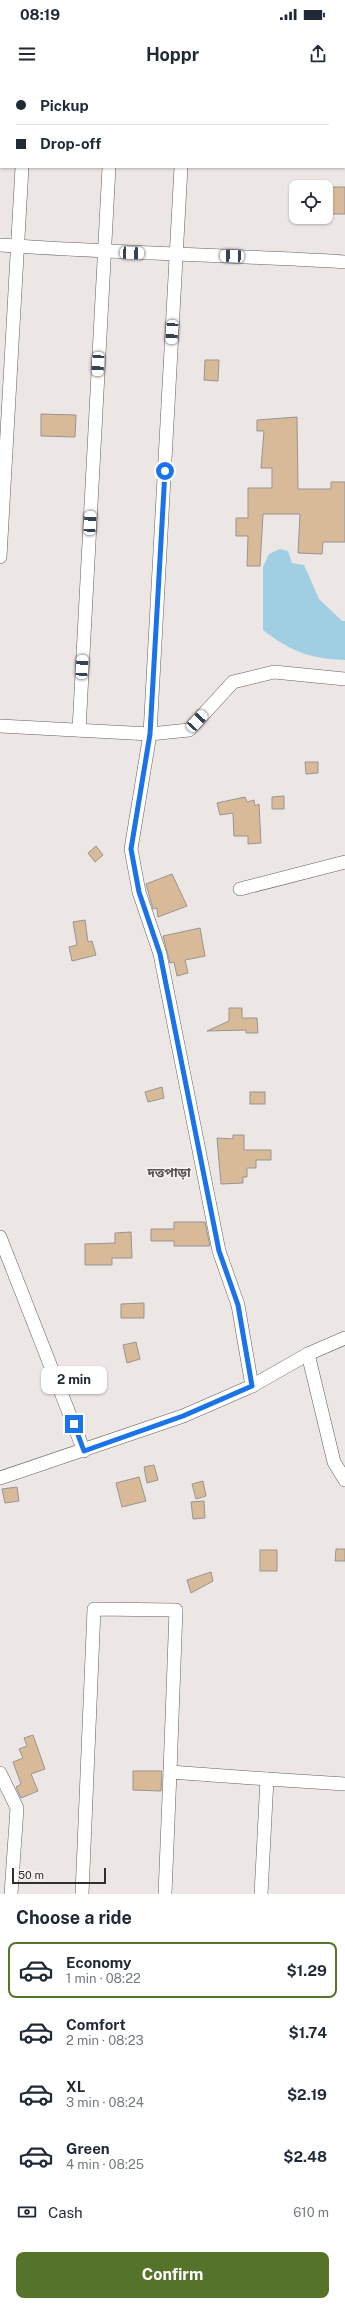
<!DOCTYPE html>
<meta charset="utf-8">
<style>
body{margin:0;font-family:"Public Sans","Noto Sans Bengali",sans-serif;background:#f2f2f3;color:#1f2937;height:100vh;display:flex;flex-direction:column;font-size:15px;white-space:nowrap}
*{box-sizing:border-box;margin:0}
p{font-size:13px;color:#747a83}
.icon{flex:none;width:22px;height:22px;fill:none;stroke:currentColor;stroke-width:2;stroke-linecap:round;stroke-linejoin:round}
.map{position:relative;height:1814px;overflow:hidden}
.sheet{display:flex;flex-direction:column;background:#fff;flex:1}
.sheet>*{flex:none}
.banner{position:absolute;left:0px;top:0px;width:345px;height:88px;box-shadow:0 1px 3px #0004;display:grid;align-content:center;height:88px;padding:0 16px;background:#fff}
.buttons{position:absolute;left:289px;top:100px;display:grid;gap:8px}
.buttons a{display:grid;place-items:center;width:44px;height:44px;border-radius:8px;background:#fff;box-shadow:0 1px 3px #0004;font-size:20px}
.scale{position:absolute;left:12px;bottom:10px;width:94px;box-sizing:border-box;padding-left:4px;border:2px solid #32302f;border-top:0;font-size:11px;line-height:14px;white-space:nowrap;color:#32302f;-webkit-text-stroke:3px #f9f3f1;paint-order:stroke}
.end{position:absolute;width:18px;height:18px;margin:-9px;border:5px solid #1a73e8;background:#fff;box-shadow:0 0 0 2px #fff}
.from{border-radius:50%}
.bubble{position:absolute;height:28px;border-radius:8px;background:#fff;box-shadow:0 1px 3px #0004;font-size:13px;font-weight:700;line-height:28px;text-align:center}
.car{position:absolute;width:12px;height:24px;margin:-12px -6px;border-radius:5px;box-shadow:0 0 3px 1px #0007;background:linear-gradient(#fff 24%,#345 0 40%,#fff 0 76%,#345 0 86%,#fff 0)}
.banner b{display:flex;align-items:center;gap:14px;height:38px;font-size:15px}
.banner b+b{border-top:1px solid #e0e1e3}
.banner i{width:10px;height:10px;background:#1f2937}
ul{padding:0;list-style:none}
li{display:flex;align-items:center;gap:12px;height:56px;margin:0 8px 6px;padding:0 8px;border:2px solid transparent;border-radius:8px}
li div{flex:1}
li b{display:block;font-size:15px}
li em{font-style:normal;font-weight:700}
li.current{border-color:#567429}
li>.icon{width:36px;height:36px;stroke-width:1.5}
h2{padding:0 16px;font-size:18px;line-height:48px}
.pay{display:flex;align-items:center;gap:10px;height:44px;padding:0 16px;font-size:15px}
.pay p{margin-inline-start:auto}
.primary-button{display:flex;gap:8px;margin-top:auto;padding:8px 16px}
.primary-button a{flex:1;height:46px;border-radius:8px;background:#567429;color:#fff;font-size:16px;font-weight:700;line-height:46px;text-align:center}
.status{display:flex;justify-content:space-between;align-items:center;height:28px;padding:0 20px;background:#fff;direction:ltr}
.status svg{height:11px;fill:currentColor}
header{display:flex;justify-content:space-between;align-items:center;height:52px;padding:0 16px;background:#fff;font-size:18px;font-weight:700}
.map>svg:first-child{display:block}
.water{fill:#a0cee3}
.building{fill:#d8ba99;stroke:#989591}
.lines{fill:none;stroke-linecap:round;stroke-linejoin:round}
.street-casing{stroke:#64605d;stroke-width:14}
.street{stroke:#fff;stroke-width:13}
.route{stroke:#1a73e8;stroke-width:5}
.labels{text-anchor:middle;stroke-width:3;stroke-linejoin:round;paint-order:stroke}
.quarter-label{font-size:13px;font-weight:bold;fill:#595452;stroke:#f9f3f1}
</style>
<div class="status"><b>08:19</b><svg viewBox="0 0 49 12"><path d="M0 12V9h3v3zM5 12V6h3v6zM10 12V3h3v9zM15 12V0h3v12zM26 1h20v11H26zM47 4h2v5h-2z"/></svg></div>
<header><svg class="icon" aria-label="menu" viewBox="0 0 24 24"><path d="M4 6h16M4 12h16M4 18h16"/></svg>Hoppr<svg class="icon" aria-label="share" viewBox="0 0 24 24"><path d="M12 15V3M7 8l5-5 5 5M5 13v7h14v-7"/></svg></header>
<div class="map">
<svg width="345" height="1814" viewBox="0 0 345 1814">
<rect width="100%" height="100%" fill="#ece6e4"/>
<path class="water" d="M280 469 288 471 292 483 304 485 319 519 342 541H345V580C310 579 290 571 263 550V487L269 474Z"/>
<g class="building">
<rect x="326" y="107" width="19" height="27"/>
<path d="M205 280H219L218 301 204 300Z"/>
<path d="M41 334 76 335 75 357 41 356Z"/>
<path d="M297 337 298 409H331V402H345V462H323L322 474 298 473 300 434H263L260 486H247L248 456H236V438H248V408H272V388H261L264 351H257V340Z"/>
<path d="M305 682H318V693L306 694Z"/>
<path d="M284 716V729H272V717Z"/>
<path d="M245 717 247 722 254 720 255 726 259 724 261 763 248 764V756H234L233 733 220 735 217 723Z"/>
<path d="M96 766 103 775 95 782 88 773Z"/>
<path d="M172 794 187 826 158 837 157 828 153 829 146 804Z"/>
<path d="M85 840 88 862 92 861 96 875 72 881 69 867 77 865 73 842Z"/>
<path d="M200 848 205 876 185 880 188 893 177 896 174 882 170 883 163 856Z"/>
<path d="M229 928H242V938H257L258 953H246V950L207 951 229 941Z"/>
<path d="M162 1007 164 1018 148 1022 145 1012Z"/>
<rect x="250" y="1012" width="15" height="12"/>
<path d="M233 1055H244V1070H271V1080H256V1088H247V1097H243V1103L221 1104 217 1058 233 1059Z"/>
<path d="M174 1142H205L210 1166H174V1161H151V1149H174Z"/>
<path d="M131 1152 132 1178H112V1185H85V1164L115 1163V1153Z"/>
<path d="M144 1223V1238H121V1224Z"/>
<path d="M136 1262 140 1279 127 1283 123 1265Z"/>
<path d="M154 1385 158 1400 147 1403 144 1387Z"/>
<path d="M139 1397 146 1421 122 1427 116 1403Z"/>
<path d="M203 1401 206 1416 196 1419 192 1404Z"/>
<path d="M17 1407 19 1421 5 1423 2 1409Z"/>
<path d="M204 1421 205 1438 193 1439 191 1422Z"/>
<path d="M336 1469H345V1481H335Z"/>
<rect x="260" y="1470" width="17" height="21"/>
<path d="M211 1492 213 1501 191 1513 187 1500Z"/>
<path d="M33 1655 45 1689 31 1694 38 1711 21 1718 16 1707 21 1704 13 1682 23 1678 19 1669 27 1666 24 1658Z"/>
<path d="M133 1691H162L161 1711 133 1710Z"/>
</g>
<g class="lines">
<defs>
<g id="street">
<path d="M27 1V0"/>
<path d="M115 1V0"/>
<path d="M186 1V0"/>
<path d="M181 87 150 654 131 769 139 812 160 874 219 1171 238 1225 252 1306"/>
<path d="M0 165C115 173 230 175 345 182"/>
<path d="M0 477 22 87"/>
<path d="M0 646 150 654 189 650 233 602 274 592 345 599"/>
<path d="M79 650 109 87"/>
<path d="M240 809 345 782"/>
<path d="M0 1157 84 1371"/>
<path d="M308 1274 334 1382 345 1400"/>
<path d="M0 1398 183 1336 252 1306 308 1274 345 1258"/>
<path d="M0 1693 17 1728 11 1814"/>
<path d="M82 1814 94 1529 176 1530 170 1692"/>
<path d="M165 1814 170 1692 267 1699"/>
<path d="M261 1814 267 1699 345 1704"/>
</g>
</defs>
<use href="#street" class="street-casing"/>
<use href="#street" class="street"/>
</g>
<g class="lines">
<path class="route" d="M74 1344 84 1371 183 1336 252 1306 238 1225 219 1171 160 874 139 812 131 769 150 654 165 391"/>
</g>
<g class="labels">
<g class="quarter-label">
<text x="169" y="1097">দত্তপাড়া</text>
</g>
</g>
</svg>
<div class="buttons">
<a><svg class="icon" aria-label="locate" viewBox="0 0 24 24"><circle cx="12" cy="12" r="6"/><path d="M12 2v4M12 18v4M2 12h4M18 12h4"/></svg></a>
</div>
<div class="scale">50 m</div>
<i class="end from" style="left:165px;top:391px"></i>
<i class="end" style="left:74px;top:1344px"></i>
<div class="bubble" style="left:41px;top:1286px;width:66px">2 min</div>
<i class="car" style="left:132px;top:173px;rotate:92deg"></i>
<i class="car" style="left:232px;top:176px;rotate:272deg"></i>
<i class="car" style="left:172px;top:252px;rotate:183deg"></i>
<i class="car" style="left:98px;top:284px;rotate:183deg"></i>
<i class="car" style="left:90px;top:443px;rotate:3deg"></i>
<i class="car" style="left:82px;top:587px;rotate:3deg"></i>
<i class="car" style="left:197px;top:641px;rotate:43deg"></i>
<div class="banner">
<b><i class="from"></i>Pickup</b>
<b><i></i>Drop-off</b>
</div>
</div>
<section class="sheet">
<h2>Choose a ride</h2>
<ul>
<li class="current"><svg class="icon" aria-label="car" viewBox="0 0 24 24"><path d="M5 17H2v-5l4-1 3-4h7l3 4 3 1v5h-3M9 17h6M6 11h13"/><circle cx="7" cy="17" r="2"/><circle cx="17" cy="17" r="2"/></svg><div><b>Economy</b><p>1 min · 08:22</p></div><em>$1.29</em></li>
<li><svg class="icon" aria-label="car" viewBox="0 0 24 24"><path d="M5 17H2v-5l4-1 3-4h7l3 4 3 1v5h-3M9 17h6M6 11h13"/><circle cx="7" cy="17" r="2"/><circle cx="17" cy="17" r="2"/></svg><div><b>Comfort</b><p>2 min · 08:23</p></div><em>$1.74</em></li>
<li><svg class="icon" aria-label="car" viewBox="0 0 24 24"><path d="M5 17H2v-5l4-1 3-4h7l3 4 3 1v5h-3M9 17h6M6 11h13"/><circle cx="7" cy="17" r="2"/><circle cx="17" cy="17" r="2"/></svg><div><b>XL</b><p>3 min · 08:24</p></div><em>$2.19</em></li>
<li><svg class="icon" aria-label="car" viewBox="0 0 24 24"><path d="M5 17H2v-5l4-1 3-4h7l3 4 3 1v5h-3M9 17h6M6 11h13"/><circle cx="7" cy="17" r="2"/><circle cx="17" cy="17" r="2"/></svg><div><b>Green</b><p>4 min · 08:25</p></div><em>$2.48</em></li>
</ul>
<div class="pay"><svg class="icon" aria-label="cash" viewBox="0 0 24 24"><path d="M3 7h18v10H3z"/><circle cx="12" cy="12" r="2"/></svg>Cash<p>610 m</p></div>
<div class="primary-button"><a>Confirm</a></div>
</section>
